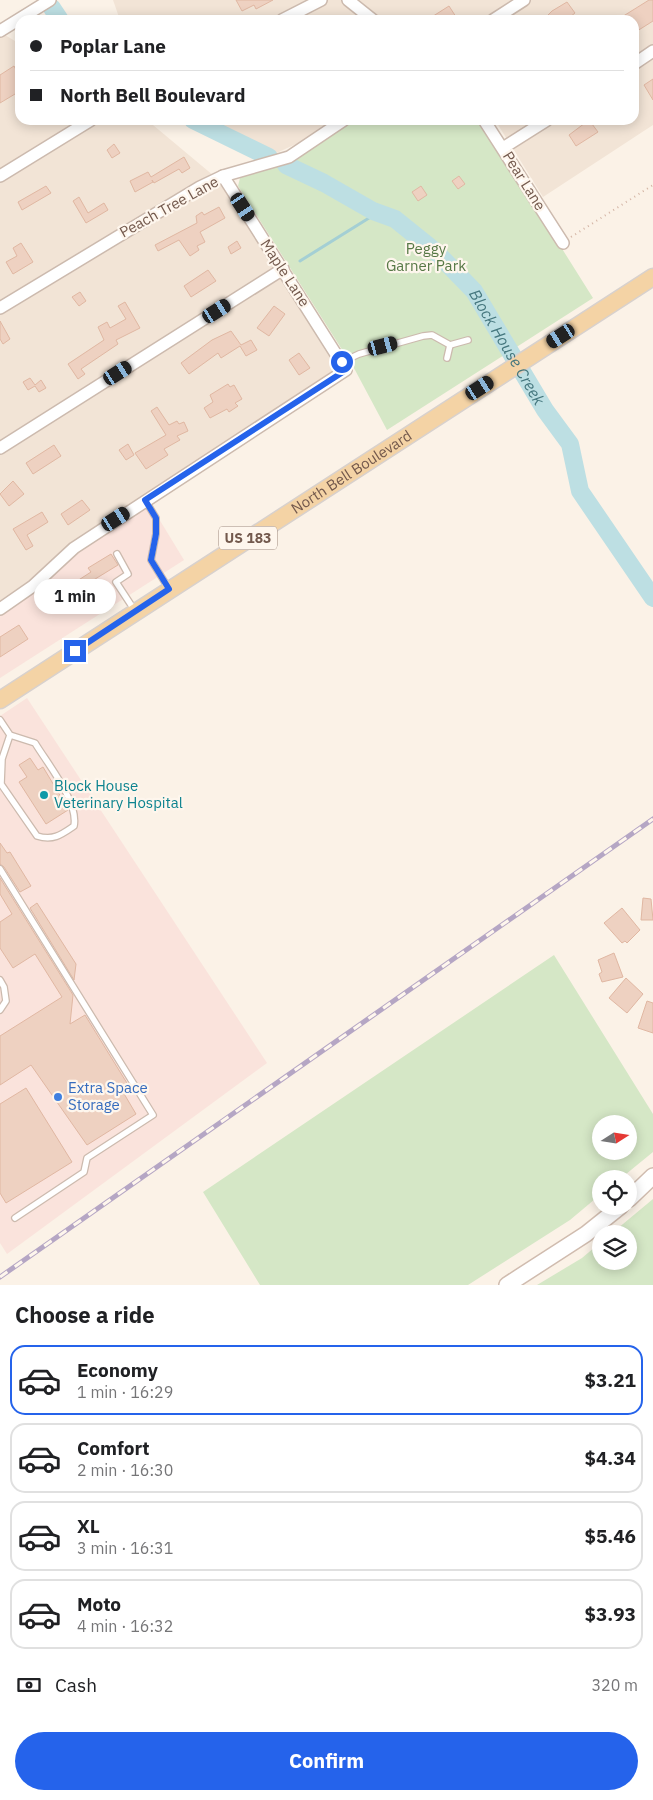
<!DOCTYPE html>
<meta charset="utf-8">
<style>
body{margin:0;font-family:"IBM Plex Sans",sans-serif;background:#f2f2f2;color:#202124;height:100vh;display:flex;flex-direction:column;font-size:19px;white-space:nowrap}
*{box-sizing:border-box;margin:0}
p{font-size:16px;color:#757577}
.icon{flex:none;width:28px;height:28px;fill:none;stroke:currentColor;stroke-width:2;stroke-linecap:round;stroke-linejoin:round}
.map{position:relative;height:1285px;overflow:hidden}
.side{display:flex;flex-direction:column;background:#fff;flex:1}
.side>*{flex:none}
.top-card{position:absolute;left:15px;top:15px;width:624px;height:110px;border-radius:15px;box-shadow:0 2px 12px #0003;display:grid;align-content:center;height:110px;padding:0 15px;background:#fff}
.needle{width:32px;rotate:78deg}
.tools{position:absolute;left:592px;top:1115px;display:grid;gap:10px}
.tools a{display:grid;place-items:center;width:45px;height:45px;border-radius:50%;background:#fff;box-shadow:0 2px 12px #0003;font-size:25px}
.end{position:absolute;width:22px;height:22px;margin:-11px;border:6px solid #2563eb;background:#fff;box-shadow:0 0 0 2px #fff}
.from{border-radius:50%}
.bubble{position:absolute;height:35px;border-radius:18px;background:#fff;box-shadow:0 2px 12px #0003;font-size:16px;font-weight:800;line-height:35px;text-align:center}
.car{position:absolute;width:15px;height:30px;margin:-15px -8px;border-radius:6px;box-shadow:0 0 4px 1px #0007;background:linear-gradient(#222 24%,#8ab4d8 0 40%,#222 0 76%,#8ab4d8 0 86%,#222 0)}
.top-card b{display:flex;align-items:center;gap:18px;height:48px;font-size:19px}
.top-card b+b{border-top:1px solid #e0e0e0}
.top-card i{width:12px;height:12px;background:#202124}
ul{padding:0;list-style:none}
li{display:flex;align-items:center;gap:15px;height:70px;margin:0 10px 8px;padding:0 5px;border:2px solid #e0e0e0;border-radius:15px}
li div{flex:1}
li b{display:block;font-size:19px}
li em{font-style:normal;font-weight:800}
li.selected{border-color:#2563eb}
li>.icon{width:45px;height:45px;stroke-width:1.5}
h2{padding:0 15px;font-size:22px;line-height:60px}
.pay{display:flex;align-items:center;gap:12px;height:55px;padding:0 15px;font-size:19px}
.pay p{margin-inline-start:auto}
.button{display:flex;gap:10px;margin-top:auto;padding:10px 15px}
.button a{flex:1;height:58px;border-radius:30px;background:#2563eb;color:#fff;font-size:20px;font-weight:800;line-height:58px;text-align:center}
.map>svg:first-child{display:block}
.residential{fill:#f2e4d6}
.commercial{fill:#fae3dc}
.green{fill:#d5e7c6;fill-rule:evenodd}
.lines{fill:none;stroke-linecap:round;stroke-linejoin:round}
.stream{stroke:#a4cfd4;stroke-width:3}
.river{stroke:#bddfe3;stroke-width:18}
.building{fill:#eed1c1;stroke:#e0b7a2}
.lane-casing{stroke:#ccbaae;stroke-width:8}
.street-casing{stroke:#ccbaae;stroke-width:14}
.secondary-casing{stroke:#d0bcaf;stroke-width:18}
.primary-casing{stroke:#d8d1cd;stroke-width:19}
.path{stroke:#d3b4a4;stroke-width:2;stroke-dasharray:1 4;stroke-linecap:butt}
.lane{stroke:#fff;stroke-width:5.5}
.street{stroke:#fff;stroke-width:11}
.secondary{stroke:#fff;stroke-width:15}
.primary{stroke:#f4d3a5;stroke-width:16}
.rail-casing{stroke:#b5a6c4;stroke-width:5}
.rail{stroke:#fef6ed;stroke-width:3;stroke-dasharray:9;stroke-linecap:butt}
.route{stroke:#2563eb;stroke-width:6}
.culture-dot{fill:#0f9aa8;stroke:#fef6ed;stroke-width:2}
.shop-dot{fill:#3f7fe0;stroke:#fef6ed;stroke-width:2}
.labels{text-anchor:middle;stroke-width:4.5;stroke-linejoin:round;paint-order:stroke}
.shield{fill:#fef6ed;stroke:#9d887d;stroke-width:1}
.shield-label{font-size:14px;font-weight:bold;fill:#73594d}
.street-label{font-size:15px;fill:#73594d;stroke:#fef6ed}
.park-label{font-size:15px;fill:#577846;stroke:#fef6ed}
.culture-label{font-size:15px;fill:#0d838f;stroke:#fef6ed;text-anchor:start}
.shop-label{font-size:15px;fill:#366cbe;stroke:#fef6ed;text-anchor:start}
.water-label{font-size:16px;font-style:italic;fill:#45777e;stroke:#fef6ed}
</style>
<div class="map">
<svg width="653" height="1285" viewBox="0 0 653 1285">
<rect width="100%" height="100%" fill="#fbf2e7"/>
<g class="residential">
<path d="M113 0H653V125L543 197 495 120H634V20H120Z"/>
<path d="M0 32 20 44V120H147L214 176 224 187 279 270 337 368 73 542 29 582 0 603Z"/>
<path d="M201 120H336L307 139 272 155Z"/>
</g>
<g class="commercial">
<path d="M145 496 184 560 0 678V603L29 582 73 542Z"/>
<path d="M27 698 267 1063 7 1254 0 1243V716Z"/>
</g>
<g class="green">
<path d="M354 120H477L500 150 593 298 387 430 355 370 238 186 240 178 245 175 290 162Z"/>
<path d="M554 955 653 1114V1152L620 1179H601V1194L570 1220 468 1285H260L203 1192ZM601 1124H629V1151H601Z"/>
<path d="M653 1199V1285H537L582 1258 601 1242V1261H629V1234H611Z"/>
</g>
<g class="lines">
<path class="stream" d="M300 261 377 213"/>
<g class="river">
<path d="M52 8 60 20"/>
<path d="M193 120 269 157"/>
<path id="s1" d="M286 165 324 183 373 211 395 219 436 252 474 291 545 410 570 444 580 491 653 598"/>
</g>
</g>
<g class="building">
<path d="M236 0H273L256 9 254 5 242 11Z"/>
<path d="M649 0H653V21L634 33V20H617Z"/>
<path d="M567 2 575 13 570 17 573 20H551L548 15 552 11Z"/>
<path d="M449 6 458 20H427Z"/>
<path d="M14 66 20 77V91L0 103V75Z"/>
<path d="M653 79V100L644 85Z"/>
<path d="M589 120 598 132 576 146 569 135Z"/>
<path d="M114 144 120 153 112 158 107 150Z"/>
<path d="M184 157 190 168 182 173 179 169 154 183 152 180 153 182 135 192 130 181 148 172 151 177Z"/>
<path d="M459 176 465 184 458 189 452 181Z"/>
<path d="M46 186 51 193 22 210 18 202Z"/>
<path d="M421 186 427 195 418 201 412 192Z"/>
<path d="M79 197 88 213 104 203 108 210 86 223 73 201Z"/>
<path d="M219 207 225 218 200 232 205 242 197 246 199 250 190 256 179 240 158 251 155 245 197 223 196 216 202 212 204 215Z"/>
<path d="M237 241 241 248 231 254 228 247Z"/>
<path d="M21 243 33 262 13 274 6 262 17 256 13 248Z"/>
<path d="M208 270 216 281 191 297 184 286Z"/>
<path d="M80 292 86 301 79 306 72 297Z"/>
<path d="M125 302 140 328 116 340 118 344 81 369 85 374 78 379 68 364 104 340 98 327 107 322 110 328 126 319 118 306Z"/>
<path d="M274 306 285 314 269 336 257 328Z"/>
<path d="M0 321 10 339 3 344 0 339Z"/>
<path d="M231 331 241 345 251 340 257 350 246 356 240 346 221 358 218 353 189 374 181 363 212 340Z"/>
<path d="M299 353 310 368 299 375 289 360Z"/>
<path d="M30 378 35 385 41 380 46 388 39 392 35 386 28 390 23 382Z"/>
<path d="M228 384 230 387 234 385 242 399 235 403 238 406 229 412 227 409 210 418 204 408 213 402 210 395Z"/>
<path d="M157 407 169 425 177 421 179 424 184 422 188 431 177 436 180 440 164 449 168 455 146 469 135 453 166 435 151 411Z"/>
<path d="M128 444 134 455 126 460 119 450Z"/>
<path d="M54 445 61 456 33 474 26 463Z"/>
<path d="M13 481 24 494 9 506 0 494Z"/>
<path d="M82 500 90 510 68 525 61 514Z"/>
<path d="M42 512 48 522 27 535 33 546 26 550 13 529Z"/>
<path d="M111 554 118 565 87 584 93 594 74 607 63 590 91 572 88 568Z"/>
<path d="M19 625 28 639 0 657V637Z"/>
<path d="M30 758 38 770 43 767 67 807 68 810 46 824 19 782 27 777 19 765Z"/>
<path d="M0 843 7 853 10 852 31 886 20 892 4 867 0 864Z"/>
<path d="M0 878 73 995 70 1024 85 1015 130 1088 123 1092 136 1114 87 1145 31 1065 0 1085V1036L62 997 35 954 13 968 0 948V922L12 914 0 894Z"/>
<path d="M643 898 651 899 653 920H641Z"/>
<path d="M37 903 76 964 74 980 30 908Z"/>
<path d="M622 908 640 930 627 943 625 941 622 943 604 923Z"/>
<path d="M614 953 623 977 602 982 599 974 602 972 598 960Z"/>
<path d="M626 978 643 994 627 1013 609 998Z"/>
<path d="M647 1001 653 1003V1033L638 1028Z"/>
<path d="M26 1088 72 1162 6 1203 0 1193V1104Z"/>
</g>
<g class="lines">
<defs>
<g id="lane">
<path d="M447 358 450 345"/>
<path d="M342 362 359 354 423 336 432 335 450 345 468 340"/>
<path d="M145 500 156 518V534L151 560 169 589"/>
<path d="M117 554 128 574 116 582 135 611"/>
<path d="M0 720 10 735 35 743C47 763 79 802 74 826 61 835 53 841 37 836L1 784 2 759 10 735"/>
<path d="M0 869 153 1115 87 1158 84 1172 15 1218"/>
<path d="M0 980 4 987 6 1001 0 1010"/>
</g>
<g id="street">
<path d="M348 0 373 20"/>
<path d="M282 20 321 0"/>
<path d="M493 20 524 0"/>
<path d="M0 31 50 0"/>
<path d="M634 64 653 51"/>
<path d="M484 120 563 243"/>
<path d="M503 148 547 120"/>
<path d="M0 176 91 120"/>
<path d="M0 308 200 187 223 176 289 157 344 120"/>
<path d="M0 448 283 269"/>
<path d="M0 609 33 586 74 548 346 370 223 176"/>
</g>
<g id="secondary">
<path d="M629 1199 653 1176"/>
<path d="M507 1285 586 1234 621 1206"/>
</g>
<g id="primary">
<path id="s2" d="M0 700 653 277"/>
</g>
</defs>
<use href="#lane" class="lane-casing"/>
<use href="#street" class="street-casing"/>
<use href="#secondary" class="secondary-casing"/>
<use href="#primary" class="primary-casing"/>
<path class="path" d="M571 237 653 185"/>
<use href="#lane" class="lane"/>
<use href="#street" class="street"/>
<use href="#secondary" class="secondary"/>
<use href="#primary" class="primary"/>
<defs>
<path id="rail" d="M0 1277 653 819"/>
</defs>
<use href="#rail" class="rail-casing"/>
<use href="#rail" class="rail"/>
</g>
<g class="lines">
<path class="route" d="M75 651 169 589 151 560 156 534V518L145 500 346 370 342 362"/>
</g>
<circle class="culture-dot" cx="44" cy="795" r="5"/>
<circle class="shop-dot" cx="58" cy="1097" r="5"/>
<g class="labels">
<rect class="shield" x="219" y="526.5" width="58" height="23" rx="4"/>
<g class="shield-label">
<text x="248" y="543">US 183</text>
</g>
<g class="street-label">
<text transform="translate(524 181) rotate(58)" y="5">Pear Lane</text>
<text transform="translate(169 207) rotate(-29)" y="5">Peach Tree Lane</text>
<text transform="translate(285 273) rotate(57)" y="5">Maple Lane</text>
<text dy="5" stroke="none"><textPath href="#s2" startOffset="419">North Bell Boulevard</textPath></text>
</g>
<g class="park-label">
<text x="426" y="254">Peggy<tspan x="426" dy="17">Garner Park</tspan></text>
</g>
<g class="culture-label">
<text x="54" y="791">Block House<tspan x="54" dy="17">Veterinary Hospital</tspan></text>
</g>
<g class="shop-label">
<text x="68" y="1093">Extra Space<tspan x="68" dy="17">Storage</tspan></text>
</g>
<g class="water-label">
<text dy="6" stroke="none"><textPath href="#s1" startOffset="294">Block House Creek</textPath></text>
</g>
</g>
</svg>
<div class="tools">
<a><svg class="needle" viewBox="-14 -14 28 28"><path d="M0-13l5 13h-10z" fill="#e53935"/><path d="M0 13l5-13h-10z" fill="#757577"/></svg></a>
<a><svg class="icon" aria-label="locate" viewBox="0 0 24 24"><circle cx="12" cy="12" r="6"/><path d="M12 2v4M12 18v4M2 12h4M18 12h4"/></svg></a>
<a><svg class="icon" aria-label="layers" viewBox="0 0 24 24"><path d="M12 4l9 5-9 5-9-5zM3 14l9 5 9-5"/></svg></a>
</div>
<i class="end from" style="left:342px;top:362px"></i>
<i class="end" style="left:75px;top:651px"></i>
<div class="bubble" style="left:34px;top:579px;width:82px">1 min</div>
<i class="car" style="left:243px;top:207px;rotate:147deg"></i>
<i class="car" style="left:217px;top:311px;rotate:58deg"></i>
<i class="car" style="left:561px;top:336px;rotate:237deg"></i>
<i class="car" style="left:383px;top:346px;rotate:75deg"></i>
<i class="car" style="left:118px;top:373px;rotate:58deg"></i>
<i class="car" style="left:480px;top:388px;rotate:57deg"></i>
<i class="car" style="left:116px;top:519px;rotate:57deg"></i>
<div class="top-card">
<b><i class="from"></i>Poplar Lane</b>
<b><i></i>North Bell Boulevard</b>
</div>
</div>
<section class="side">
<h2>Choose a ride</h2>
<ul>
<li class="selected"><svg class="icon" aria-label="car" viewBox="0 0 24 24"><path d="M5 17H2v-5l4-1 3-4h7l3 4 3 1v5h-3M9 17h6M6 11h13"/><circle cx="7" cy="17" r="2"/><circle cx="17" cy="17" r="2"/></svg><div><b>Economy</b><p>1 min · 16:29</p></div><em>$3.21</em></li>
<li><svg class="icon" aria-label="car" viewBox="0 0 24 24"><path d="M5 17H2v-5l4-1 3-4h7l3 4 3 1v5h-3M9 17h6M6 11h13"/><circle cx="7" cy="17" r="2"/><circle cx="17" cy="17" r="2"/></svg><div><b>Comfort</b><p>2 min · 16:30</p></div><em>$4.34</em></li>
<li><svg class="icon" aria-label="car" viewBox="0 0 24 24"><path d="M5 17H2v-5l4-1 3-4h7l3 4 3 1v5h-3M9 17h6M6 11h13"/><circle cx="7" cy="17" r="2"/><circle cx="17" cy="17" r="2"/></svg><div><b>XL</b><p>3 min · 16:31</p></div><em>$5.46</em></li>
<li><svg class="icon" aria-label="car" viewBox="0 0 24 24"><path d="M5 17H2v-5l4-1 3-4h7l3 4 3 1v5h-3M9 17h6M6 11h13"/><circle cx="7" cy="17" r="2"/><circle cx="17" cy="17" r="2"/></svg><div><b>Moto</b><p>4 min · 16:32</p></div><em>$3.93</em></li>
</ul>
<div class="pay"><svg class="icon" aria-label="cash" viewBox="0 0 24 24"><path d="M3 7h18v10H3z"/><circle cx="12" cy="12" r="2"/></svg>Cash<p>320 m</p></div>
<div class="button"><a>Confirm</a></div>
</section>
